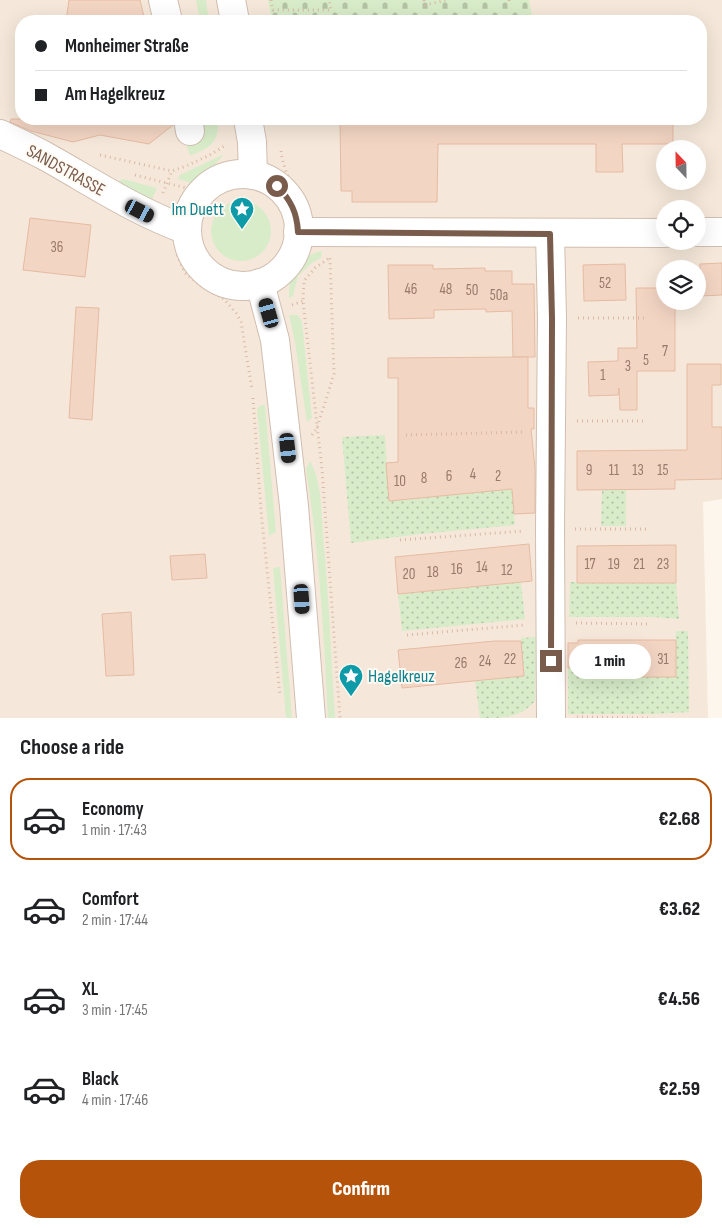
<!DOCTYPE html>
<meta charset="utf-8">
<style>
body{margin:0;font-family:"Sofia Sans Condensed",sans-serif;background:#f6f6f6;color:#202124;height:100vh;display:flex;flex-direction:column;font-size:19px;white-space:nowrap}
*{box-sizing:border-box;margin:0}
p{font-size:16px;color:#757577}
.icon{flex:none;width:28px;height:28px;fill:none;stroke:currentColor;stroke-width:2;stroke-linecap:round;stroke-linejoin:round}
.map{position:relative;height:718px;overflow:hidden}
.details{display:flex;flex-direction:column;background:#fff;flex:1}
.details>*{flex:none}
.hud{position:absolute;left:15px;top:15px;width:692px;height:110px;border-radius:20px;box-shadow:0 5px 20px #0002;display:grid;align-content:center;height:110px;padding:0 20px;background:#fff}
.needle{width:32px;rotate:338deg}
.controls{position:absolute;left:656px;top:140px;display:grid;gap:10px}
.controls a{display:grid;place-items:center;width:50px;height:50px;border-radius:50%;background:#fff;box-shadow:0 5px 20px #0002;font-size:25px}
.end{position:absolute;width:22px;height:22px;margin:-11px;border:6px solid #7a5c4d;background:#fff;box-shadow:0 0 0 2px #fff}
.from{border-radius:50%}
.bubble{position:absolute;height:35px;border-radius:18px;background:#fff;box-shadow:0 5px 20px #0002;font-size:16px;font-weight:800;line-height:35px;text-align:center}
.car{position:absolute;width:15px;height:30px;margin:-15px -8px;border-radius:6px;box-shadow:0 0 4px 1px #0007;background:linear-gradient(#222 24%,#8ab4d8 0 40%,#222 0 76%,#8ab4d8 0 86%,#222 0)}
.hud b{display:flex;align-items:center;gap:18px;height:48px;font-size:19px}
.hud b+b{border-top:1px solid #e0e0e0}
.hud i{width:12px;height:12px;background:#202124}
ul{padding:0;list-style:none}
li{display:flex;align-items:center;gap:15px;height:82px;margin:0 10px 8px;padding:0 10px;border:2px solid transparent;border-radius:20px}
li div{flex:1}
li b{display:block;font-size:19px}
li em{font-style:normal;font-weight:800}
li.active{border-color:#b45309}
li>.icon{width:45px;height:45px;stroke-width:1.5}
h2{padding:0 20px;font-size:22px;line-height:60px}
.primary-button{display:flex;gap:10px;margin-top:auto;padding:10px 20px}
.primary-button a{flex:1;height:58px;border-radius:20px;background:#b45309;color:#fff;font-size:20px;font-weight:800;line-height:58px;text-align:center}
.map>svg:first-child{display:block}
.residential{fill:#f5e8da;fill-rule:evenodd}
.green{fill:#d8ecc9}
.cemetery{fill:url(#cemetery-stones)}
.garden{fill:url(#garden-dots)}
.building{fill:#f3d5c3;stroke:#e6bba3}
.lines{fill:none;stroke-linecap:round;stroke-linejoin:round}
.minor-casing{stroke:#d1beb0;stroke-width:30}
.path{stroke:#d9b8a5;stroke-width:3;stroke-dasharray:1 4;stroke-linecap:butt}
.minor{stroke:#fff;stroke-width:28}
.route{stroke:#7a5c4d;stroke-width:6}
.labels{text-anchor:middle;stroke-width:4;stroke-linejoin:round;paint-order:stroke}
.number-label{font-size:15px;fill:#987a6a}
.street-label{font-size:18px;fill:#7a5c4d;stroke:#fffaf3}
.culture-label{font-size:18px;fill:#0d838f;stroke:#fffaf3;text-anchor:end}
</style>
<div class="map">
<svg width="722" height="718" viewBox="0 0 722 718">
<defs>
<pattern id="cemetery-stones" width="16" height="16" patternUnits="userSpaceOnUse" patternTransform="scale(1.25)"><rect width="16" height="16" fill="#d8ecc9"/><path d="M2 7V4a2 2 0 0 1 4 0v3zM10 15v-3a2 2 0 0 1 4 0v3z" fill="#b4c2a5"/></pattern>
<pattern id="garden-dots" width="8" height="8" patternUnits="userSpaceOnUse" patternTransform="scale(1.25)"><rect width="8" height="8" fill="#d8ecc9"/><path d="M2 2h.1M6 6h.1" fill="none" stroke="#b4c2a5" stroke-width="1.8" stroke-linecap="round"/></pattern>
</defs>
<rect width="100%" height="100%" fill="#fdf6ec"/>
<path class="residential" d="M0 0H722V499L703 502 708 718H0ZM21 21H701V119H21ZM665 149H698V181H665ZM665 209H698V241H665ZM665 269H698V301H665Z"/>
<g class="green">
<path d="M196 0H206L209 21H200Z"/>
<path d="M213 119H218C219 143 211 147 190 156L186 144 204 138 202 128 207 122Z"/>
<path d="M224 154 209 172 195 184 178 179 180 175Z"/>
<path d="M123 179 157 188 149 207 117 185 119 181Z"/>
<circle cx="241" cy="231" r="30"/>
<path d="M322 251 321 258 312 263 298 276 293 296 289 298C288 275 298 256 322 251Z"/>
<path d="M289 315H298L302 322 312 418 307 422 295 342Z"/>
<path d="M261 405H265L276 532 269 536 257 409Z"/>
<path d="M310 461C322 482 321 510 323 535 329 596 331 657 335 718H328C324 635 319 551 306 469Z"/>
<path d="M280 567 292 718H286L273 568Z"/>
</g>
<path class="cemetery" d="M268 0H529L533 21H272Z"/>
<g class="garden">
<path d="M385 435 389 501 512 489 515 525 420 534 351 543 342 437Z"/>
<path d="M602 489H626V526H601Z"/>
<path d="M521 582 525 619 402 631 398 594Z"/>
<path d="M570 582 676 583 679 619 653 617H569Z"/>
<path d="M676 631H688L689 712 653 714H568V668H578L579 677H675Z"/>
<path d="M536 637 535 701C520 718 505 718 480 718L475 681 524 676 521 638Z"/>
</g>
<g class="building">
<path d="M69 0H140L145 21H66Z"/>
<path d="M11 119H173V125L149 144 100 135 73 142 31 131 10 122Z"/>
<path d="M340 119H673V144H622L623 172H596V144H438L437 202H352V191H341Z"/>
<path d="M30 218 91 225 85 277 23 270Z"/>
<path d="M722 263V295L700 296V264Z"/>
<path d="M625 264 626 300 584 301 583 265Z"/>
<path d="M388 265H433V269L485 268V271H512V284H534L535 357H513L512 311 486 312V309L434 310V318L389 319Z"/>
<path d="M636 288H665V301H686V308H675V371H637V410H620L619 388 618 395 589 396 588 362 618 361V348H637Z"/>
<path d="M76 307 99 308 92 420 69 418Z"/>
<path d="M528 357V408H534V429H531L535 468V513L514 514 512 489 389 501 386 463 398 462V378H388V358Z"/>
<path d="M687 364H721V385H712V427H722V479L675 480V489L577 490V451L687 450Z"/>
<path d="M529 544 532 581 398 594 395 557Z"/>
<path d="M676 545V583H577V546Z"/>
<path d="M205 554 207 578 172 580 170 556Z"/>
<path d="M131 612 134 675 106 676 102 614Z"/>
<path d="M578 640H676V677H578V668H568V643H578Z"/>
<path d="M495 641H521L524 676 402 688 398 650Z"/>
</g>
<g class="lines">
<defs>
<g id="minor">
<path d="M163 0 168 21"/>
<path d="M231 0 235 21"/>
<path d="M188 119 190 131"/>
<path d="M248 119 252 142 253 175"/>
<path d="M0 134C15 141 30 148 45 156 92 182 136 212 187 230"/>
<circle cx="243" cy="230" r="56"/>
<path d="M298 232 665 233"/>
<path d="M698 232H722"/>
<path d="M550 234 552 318 550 529 551 718"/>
<path d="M260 283 275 340 294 506 311 718"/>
</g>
</defs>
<use href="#minor" class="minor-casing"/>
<g class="path">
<path d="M271 0 273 10H331L329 0"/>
<path d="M424 0 425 5 447 0"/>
<path d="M509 0 510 5"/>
<path d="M281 151C284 172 293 191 308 205"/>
<path d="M100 155 172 171 186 166 208 156 226 145"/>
<path d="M135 175 202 192"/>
<path d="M163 193 172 171"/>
<path d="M177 255 185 273 203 287 224 299 236 313 241 322 252 389"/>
<path d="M328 259 315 268 304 281 303 301 322 469 340 718"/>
<path d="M292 305 303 301"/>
<path d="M578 318H648"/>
<path d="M253 398 261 511 280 695"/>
<path d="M577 421H647"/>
<path d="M312 435 317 428 334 374 330 258"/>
<path d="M406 435 525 432"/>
<path d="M575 529H649"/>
<path d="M400 540 524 531"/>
<path d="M576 623 648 624"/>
<path d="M407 635 525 625"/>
<path d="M577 717 649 718"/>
</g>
<use href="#minor" class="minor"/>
</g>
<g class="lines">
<path class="route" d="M277 186C291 200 297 213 298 232L550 234 552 318 551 661"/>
</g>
<defs>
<symbol id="sight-pin" viewBox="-11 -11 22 30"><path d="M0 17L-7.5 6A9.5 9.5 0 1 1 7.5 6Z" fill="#0f9aa8" stroke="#fffaf3"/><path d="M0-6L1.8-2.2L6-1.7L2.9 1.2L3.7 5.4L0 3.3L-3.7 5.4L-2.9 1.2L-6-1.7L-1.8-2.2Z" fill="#fff"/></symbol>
</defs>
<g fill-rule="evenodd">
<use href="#sight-pin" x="228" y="195" width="28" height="38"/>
<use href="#sight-pin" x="337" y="662" width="28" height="38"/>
</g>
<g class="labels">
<g class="number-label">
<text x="57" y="252">36</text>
<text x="605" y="288">52</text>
<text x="411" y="294">46</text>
<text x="446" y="294">48</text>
<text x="472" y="295">50</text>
<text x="499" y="300">50a</text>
<text x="665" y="356">7</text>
<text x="646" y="365">5</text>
<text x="628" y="371">3</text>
<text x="603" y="380">1</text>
<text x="589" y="475">9</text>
<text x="614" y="475">11</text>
<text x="638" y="475">13</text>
<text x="663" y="475">15</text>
<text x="473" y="479">4</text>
<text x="449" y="481">6</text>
<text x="498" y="481">2</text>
<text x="424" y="483">8</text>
<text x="400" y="486">10</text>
<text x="590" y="569">17</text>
<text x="614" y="569">19</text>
<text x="639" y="569">21</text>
<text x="663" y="569">23</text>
<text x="482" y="572">14</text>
<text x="457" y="574">16</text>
<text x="507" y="575">12</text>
<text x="433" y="577">18</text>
<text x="409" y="579">20</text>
<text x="510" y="664">22</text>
<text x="663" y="664">31</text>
<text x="485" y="666">24</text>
<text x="461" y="668">26</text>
</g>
<g class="street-label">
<text transform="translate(66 170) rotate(29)" y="6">SANDSTRASSE</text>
</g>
<g class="culture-label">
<text x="224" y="215">Im Duett</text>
<text x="368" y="682" text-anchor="start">Hagelkreuz</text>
</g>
</g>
</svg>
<div class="controls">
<a><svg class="needle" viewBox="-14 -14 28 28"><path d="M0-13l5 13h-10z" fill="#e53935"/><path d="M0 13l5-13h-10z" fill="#757577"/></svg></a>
<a><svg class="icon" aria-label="locate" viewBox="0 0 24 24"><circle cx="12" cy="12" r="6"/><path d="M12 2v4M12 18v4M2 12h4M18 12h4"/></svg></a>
<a><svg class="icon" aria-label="layers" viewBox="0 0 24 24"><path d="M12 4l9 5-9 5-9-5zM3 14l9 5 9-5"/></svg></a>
</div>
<i class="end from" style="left:277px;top:186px"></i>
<i class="end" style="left:551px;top:661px"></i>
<div class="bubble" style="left:569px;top:644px;width:82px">1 min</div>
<i class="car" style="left:140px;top:211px;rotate:117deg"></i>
<i class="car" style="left:269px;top:313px;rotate:344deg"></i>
<i class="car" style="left:288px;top:448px;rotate:174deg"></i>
<i class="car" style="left:302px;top:599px;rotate:176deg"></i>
<div class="hud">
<b><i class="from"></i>Monheimer Straße</b>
<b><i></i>Am Hagelkreuz</b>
</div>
</div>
<section class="details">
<h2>Choose a ride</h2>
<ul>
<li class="active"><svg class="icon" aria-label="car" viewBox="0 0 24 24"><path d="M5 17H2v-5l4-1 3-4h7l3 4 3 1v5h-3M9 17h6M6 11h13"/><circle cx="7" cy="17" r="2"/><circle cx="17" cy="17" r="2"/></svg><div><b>Economy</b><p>1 min · 17:43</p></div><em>€2.68</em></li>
<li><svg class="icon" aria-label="car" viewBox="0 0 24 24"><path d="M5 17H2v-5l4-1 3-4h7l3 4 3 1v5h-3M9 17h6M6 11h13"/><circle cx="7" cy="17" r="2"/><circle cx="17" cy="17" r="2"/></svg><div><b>Comfort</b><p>2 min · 17:44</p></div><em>€3.62</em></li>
<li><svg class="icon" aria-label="car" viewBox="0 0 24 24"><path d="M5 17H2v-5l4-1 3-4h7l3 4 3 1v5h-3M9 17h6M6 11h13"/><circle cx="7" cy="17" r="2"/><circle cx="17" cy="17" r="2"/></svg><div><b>XL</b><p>3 min · 17:45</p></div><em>€4.56</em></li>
<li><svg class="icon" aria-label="car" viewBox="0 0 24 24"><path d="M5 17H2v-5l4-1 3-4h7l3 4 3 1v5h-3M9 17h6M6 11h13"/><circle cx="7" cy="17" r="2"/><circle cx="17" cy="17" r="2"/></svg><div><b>Black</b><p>4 min · 17:46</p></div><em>€2.59</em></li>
</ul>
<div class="primary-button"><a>Confirm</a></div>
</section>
